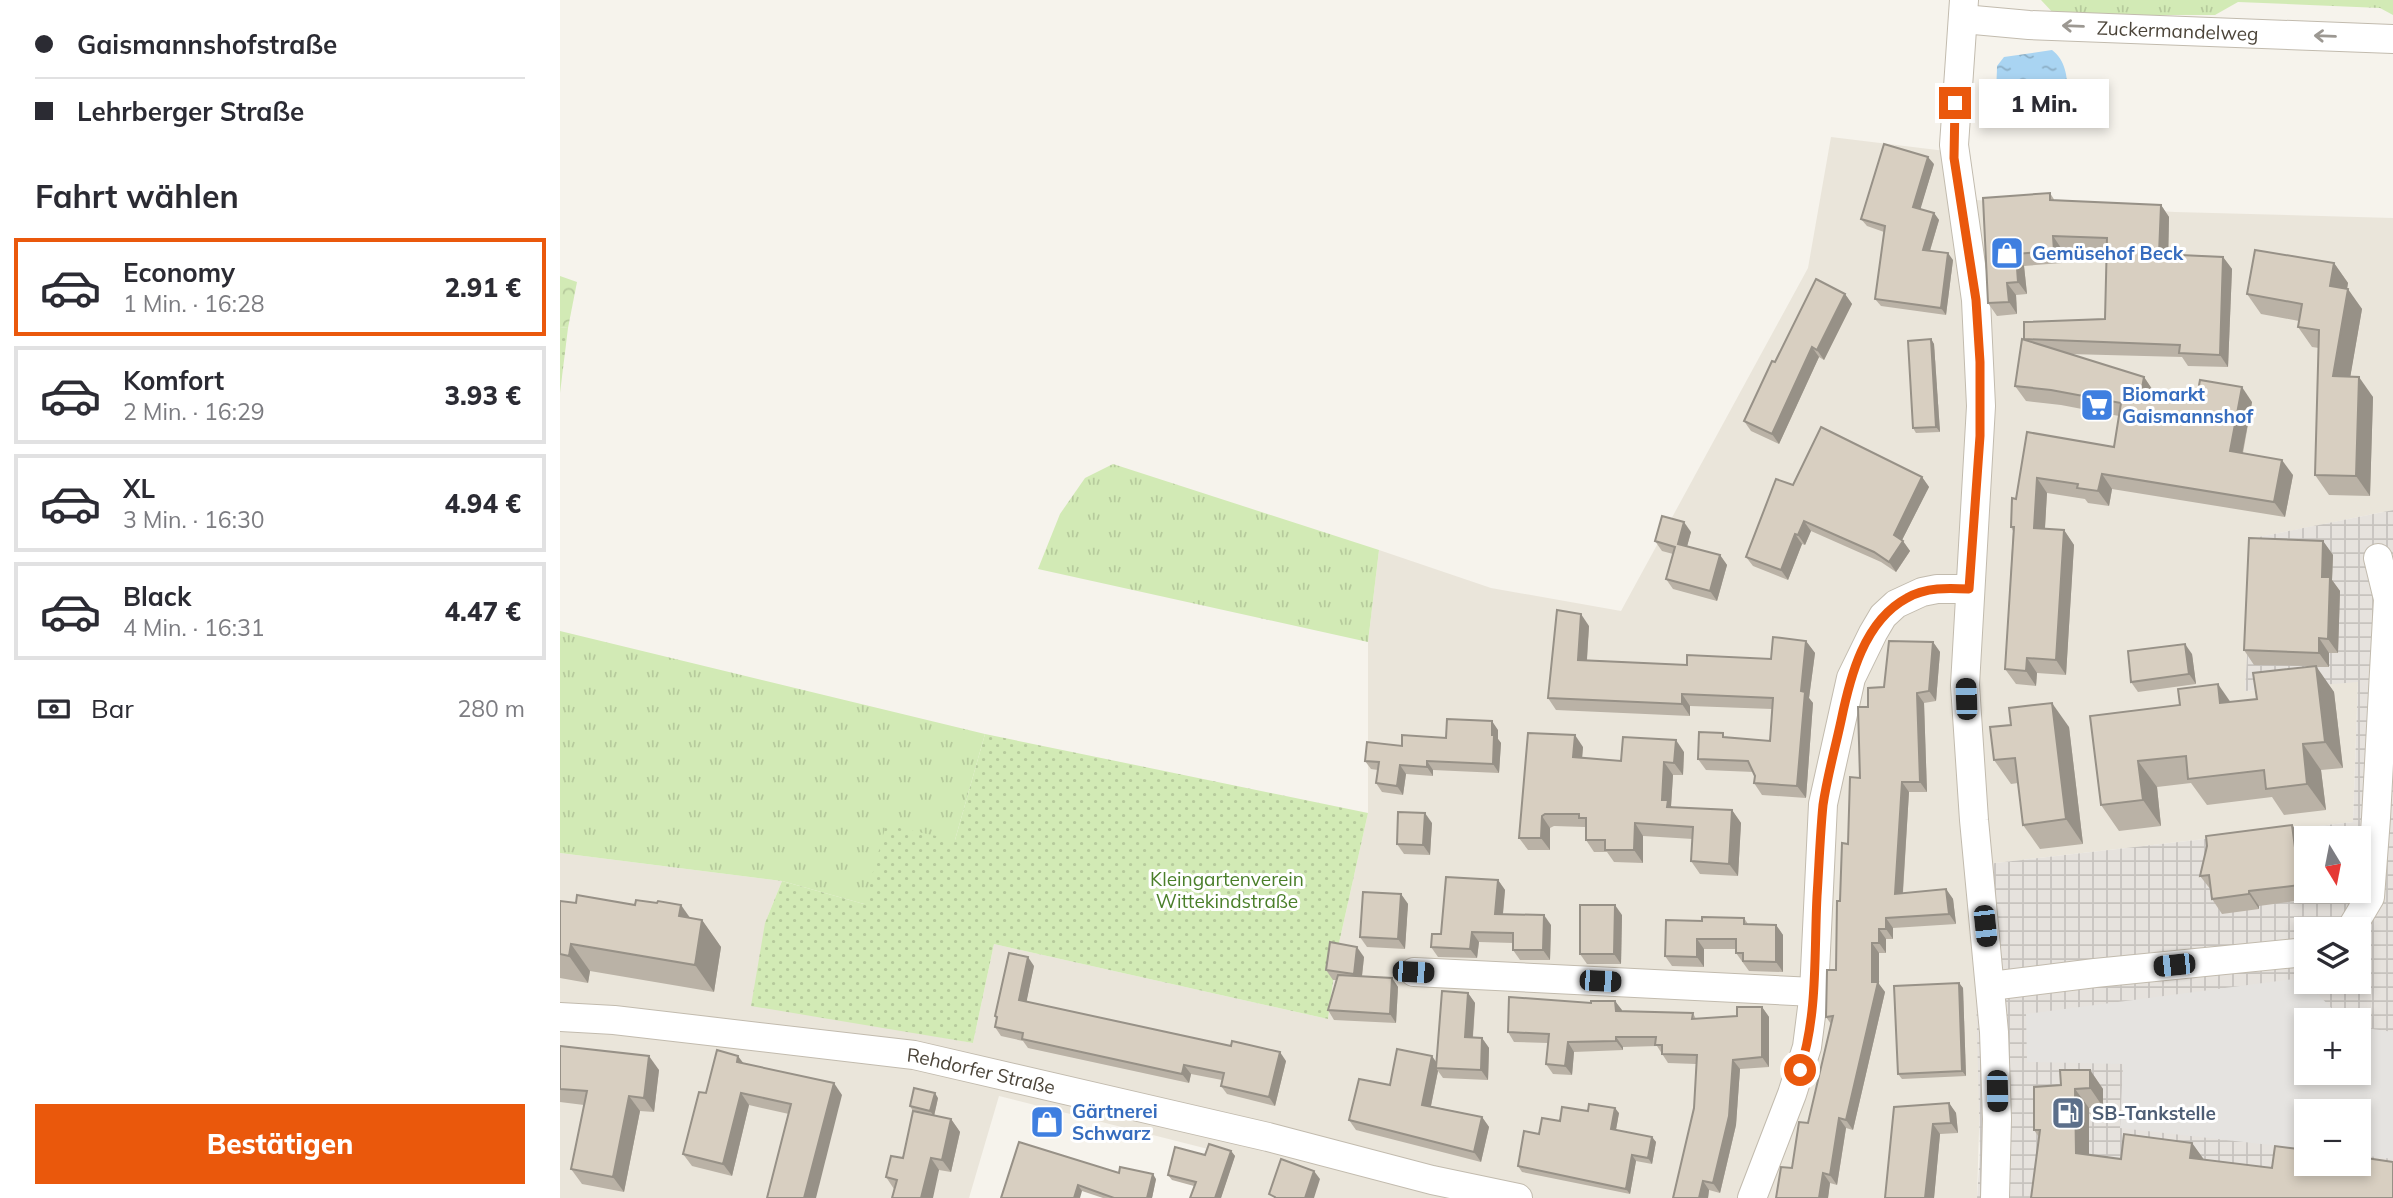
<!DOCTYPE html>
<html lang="de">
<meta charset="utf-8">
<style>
body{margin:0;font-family:Mulish,sans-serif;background:#f7f7f7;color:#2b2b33;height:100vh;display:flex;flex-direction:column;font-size:26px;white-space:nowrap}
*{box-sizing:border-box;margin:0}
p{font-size:23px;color:#7c7c81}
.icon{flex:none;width:38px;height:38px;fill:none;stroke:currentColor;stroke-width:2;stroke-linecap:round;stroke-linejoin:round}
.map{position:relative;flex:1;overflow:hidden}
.panel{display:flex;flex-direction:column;background:#fff;width:560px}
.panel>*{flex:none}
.hud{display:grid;align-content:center;height:154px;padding:0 35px;background:#fff}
.needle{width:46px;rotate:170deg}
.controls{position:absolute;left:1734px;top:826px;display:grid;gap:14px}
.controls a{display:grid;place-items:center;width:77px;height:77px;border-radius:0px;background:#fff;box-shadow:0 4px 10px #0003;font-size:35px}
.end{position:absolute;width:32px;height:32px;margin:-16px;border:9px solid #ea580c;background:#fff;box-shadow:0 0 0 4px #fff}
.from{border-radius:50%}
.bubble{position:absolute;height:49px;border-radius:0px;background:#fff;box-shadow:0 4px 10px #0003;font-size:23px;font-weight:800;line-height:49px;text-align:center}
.car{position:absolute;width:21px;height:42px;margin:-21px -10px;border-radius:9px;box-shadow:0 0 5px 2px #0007;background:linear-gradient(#222 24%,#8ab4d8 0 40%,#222 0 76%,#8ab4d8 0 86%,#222 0)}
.hud b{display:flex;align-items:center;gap:24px;height:66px;font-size:26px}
.hud b+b{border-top:2px solid #e1e1e2}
.hud i{width:18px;height:18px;background:#2b2b33}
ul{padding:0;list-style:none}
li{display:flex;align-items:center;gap:21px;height:98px;margin:0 14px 10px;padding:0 21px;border:4px solid #e1e1e2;border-radius:0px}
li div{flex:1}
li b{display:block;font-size:26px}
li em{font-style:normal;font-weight:800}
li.on{border-color:#ea580c}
li>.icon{width:63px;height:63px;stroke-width:1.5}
h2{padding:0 35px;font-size:32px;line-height:84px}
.pay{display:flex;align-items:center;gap:18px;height:77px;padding:0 35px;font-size:26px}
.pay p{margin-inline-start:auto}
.action{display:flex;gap:14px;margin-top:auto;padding:14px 35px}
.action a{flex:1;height:80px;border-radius:0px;background:#ea580c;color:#fff;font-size:28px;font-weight:800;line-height:80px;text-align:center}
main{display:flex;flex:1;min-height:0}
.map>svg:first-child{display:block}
.residential{fill:#eae5da}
.industrial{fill:url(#industrial-grid);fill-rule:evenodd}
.grass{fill:url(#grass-tufts)}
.park{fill:url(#park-crowns)}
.garden{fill:url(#garden-dots)}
.parking{fill:#e5e3e0}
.water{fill:url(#water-ripples)}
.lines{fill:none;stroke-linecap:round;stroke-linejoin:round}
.minor-casing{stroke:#c2bbae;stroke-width:30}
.minor{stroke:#fff;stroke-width:28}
.wall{fill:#bab2a6}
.shaded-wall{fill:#979187}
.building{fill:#d8cfc1;stroke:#979187;stroke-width:2}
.oneway{stroke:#9c9892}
.route{stroke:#ea580c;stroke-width:9}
.labels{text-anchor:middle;stroke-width:6;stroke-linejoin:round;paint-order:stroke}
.street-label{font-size:19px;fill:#4b4439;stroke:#fff}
.shop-label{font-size:19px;font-weight:bold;fill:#366cbe;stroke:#fff;text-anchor:start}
.park-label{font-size:19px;fill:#4a7f2a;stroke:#fff}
.service-label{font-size:19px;font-weight:bold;fill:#4e5e75;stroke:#fff;text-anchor:start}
</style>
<main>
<section class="panel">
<div class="hud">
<b><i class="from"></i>Gaismannshofstraße</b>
<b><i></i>Lehrberger Straße</b>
</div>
<h2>Fahrt wählen</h2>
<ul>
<li class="on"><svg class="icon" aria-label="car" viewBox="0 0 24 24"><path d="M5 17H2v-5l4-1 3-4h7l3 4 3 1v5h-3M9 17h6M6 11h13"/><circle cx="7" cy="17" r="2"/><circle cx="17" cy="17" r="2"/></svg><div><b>Economy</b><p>1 Min. · 16:28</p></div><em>2.91 €</em></li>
<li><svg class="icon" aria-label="car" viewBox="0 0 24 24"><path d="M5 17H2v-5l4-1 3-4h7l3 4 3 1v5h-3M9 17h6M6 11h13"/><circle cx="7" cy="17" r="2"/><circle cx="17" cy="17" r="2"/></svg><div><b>Komfort</b><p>2 Min. · 16:29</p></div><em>3.93 €</em></li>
<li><svg class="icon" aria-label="car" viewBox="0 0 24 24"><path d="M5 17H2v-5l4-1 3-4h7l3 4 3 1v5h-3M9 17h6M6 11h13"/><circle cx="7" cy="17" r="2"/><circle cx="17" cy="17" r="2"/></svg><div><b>XL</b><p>3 Min. · 16:30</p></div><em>4.94 €</em></li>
<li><svg class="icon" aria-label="car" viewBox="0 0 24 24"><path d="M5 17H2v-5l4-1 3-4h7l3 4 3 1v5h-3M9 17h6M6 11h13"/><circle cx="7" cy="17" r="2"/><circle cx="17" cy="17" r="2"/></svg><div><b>Black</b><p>4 Min. · 16:31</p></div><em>4.47 €</em></li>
</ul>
<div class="pay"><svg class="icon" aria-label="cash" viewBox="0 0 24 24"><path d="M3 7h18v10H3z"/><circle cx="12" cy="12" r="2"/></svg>Bar<p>280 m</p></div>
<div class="action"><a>Bestätigen</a></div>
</section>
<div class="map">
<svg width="1833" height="1198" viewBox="0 0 1833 1198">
<defs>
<pattern id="industrial-grid" width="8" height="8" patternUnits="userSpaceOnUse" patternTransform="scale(1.75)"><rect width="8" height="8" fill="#e6e2dd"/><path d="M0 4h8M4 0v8" fill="none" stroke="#c7c3be"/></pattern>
<pattern id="grass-tufts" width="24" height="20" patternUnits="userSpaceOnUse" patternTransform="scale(1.75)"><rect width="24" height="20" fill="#d2eab5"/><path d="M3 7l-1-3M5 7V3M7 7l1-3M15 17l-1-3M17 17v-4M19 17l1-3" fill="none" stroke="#b6ca9c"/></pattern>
<pattern id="park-crowns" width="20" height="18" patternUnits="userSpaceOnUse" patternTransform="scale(1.75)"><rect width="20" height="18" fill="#d2eab5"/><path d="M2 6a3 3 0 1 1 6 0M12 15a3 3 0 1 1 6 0" fill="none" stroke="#b6ca9c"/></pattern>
<pattern id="garden-dots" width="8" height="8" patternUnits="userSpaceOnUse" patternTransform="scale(1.75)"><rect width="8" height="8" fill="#d2eab5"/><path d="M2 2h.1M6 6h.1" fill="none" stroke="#b6ca9c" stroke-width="1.8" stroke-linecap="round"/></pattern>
<pattern id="water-ripples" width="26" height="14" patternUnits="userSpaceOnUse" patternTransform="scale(1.75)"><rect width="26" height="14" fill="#a9d4f2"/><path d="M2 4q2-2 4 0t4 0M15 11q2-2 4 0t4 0" fill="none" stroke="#8caec5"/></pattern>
</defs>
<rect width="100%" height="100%" fill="#f6f3ec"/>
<path class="residential" d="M1271 137 1410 154 1416 200 1615 212 1833 218V510L1695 538 1685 691 1798 681 1793 822 1427 864 1417 1198H634L648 1149 439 1096 409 1198H0V853L222 881 205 923 310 1024 413 1043 434 944 768 1019 777 952 808 813V642L819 550 931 588 1061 611 1248 268Z"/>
<path class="industrial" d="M1833 510V1198H1417L1420 1151 1416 992 1427 864 1793 822 1798 682 1685 691 1694 538ZM1746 838H1799V891H1746ZM1746 929H1799V982H1746ZM1746 1020H1799V1073H1746ZM1746 1111H1799V1164H1746Z"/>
<g class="grass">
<path d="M1481 0H1833V15L1820 8 1678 2 1655 15H1495Z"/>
<path d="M553 464 819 550 808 642 478 569 500 514 525 478Z"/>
<path d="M0 631 425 734 395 840 304 904 222 881 0 853Z"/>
</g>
<path class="park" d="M0 276 17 282 8 328 0 327Z"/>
<g class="garden">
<path d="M0 327 8 328 0 393Z"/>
<path d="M425 734 808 813 777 952 768 1019 434 944 413 1043 191 1006 205 923 222 881 304 904 326 825 395 840Z"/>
</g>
<path class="parking" d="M1742 978 1783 1020H1746V1073H1799V1027L1833 1032V1159L1799 1155V1111H1746V1149L1560 1128 1563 1064 1467 1062 1466 1014Z"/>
<path class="water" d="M1492 50C1512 65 1507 94 1507 117L1503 121 1445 120C1433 105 1437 84 1437 66L1444 57Z"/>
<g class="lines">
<defs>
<g id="minor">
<path d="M1404 0 1394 145 1416 300 1421 406 1405 685 1414 820 1434 1032 1437 1119 1435 1198"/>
<path id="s1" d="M1403 19 1469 25 1833 39"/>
<path d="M1791 929 1810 897 1816 818 1828 599 1818 558"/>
<path d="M854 972 1254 992"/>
<path d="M1431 986 1535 973 1746 952"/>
<path id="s2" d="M0 1017 54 1020 354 1055 708 1137 872 1180 958 1198"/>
<path d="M1192 1198 1232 1094 1247 1047 1254 992 1263 804 1291 678 1313 633 1323 616 1336 604 1362 592 1377 589H1409"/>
</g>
</defs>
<use href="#minor" class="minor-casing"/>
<use href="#minor" class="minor"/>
</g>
<g class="wall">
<path d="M1374 164 1360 209 1374 213 1379 220 1370 251 1393 260 1386 315 1321 306 1315 299 1324 232 1307 226 1301 219Z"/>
<path d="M1490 193 1495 201 1601 205 1609 217 1608 255 1663 257 1672 269 1668 367 1628 366 1622 357 1509 354 1584 377 1592 389 1637 396 1692 402 1683 453 1733 475 1725 517 1552 489 1549 506 1528 503 1525 499 1487 493 1485 529 1504 530 1514 545 1506 675 1477 673 1476 686 1456 684 1445 669 1453 531 1451 527 1467 432 1554 447 1559 416 1501 405 1466 401 1455 386 1464 339 1545 319 1547 250 1501 248 1502 263 1464 266 1467 294 1456 295 1457 314 1437 316 1428 303Z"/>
<path d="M1774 263 1788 283 1787 289 1802 309 1790 377 1813 397 1810 496 1769 495 1755 475 1759 348 1752 347 1738 327 1739 321 1701 314 1687 294Z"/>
<path d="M1285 294 1292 304 1264 360 1259 357 1219 444 1191 431 1184 421Z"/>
<path d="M1371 339 1374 344 1380 432 1356 433 1353 428Z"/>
<path d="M1362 477 1369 487 1342 540 1350 551 1336 572 1321 562 1251 531 1245 545 1242 544 1228 580 1193 566 1186 557 1233 485Z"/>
<path d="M1131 532 1127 546 1160 555 1167 565 1157 601 1113 589 1106 579 1113 554 1102 551 1095 541Z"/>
<path d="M1763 541 1773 555 1772 580 1780 591 1778 653H1769V667H1756L1774 692 1783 768 1761 770 1766 810 1724 815 1712 797 1647 805 1631 783 1597 787 1601 826 1559 831 1541 805 1530 716 1697 699 1751 666 1694 665 1684 650Z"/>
<path d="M1029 626 1027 660 1127 665 1211 659 1246 641 1255 653 1249 698 1253 703 1246 798 1202 795 1194 783 1195 776 1194 772 1146 770 1138 759 1167 738 1210 741 1212 709 1130 706V716L996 710 988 698Z"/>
<path d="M1373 642 1380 652 1376 701 1364 703 1367 792H1349L1343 893 1386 889 1393 899 1396 924 1333 928V939H1326V953H1319V984L1325 992 1293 1130 1286 1128 1277 1185 1270 1183 1268 1198H1216L1232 1168 1248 1123 1271 1024 1266 1017 1276 970 1280 901 1288 844 1300 778 1308 707 1324 687Z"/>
<path d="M1632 654 1636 684 1578 692 1571 682Z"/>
<path d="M1509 727 1523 844 1480 849 1463 825 1458 783 1451 784 1434 760Z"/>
<path d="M938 730V739L941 743 939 773 873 770V776L846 774 843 795 822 792 816 783 818 770 811 769 805 761 842 746 886 738Z"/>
<path d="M1023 747 1022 758 1061 761 1124 752 1123 775H1113L1111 806 1112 807 1172 810 1181 823 1178 876 1140 874 1131 861 1133 839 1083 836V863L1054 862 1047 852H1034L1026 840 1025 827 994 826 990 828V850H968L959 838Z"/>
<path d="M872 823 870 855 844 854 837 844Z"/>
<path d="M1732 825 1743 840 1750 899 1699 906V909L1662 914 1652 899 1651 890 1640 876Z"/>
<path d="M938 880 945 890 943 914 991 925 990 960H960L953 950V943L919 942 917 958 878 957 871 947 881 934Z"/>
<path d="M841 894 848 904 845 949 807 947 800 937Z"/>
<path d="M0 901 142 920 161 947 154 992 30 971 28 983 0 978Z"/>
<path d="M1062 915 1061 964H1027L1020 954Z"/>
<path d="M1184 918 1188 924 1216 925 1223 935V972L1189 971 1176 953V949H1144V967L1112 966 1105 956 1142 921Z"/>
<path d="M804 957 802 976 832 978 838 987 836 1023 774 1020 768 1010 777 980H773L766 970Z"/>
<path d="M474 966 466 1002 726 1061 715 1106 667 1094 661 1086 662 1080 631 1074 629 1083 468 1048 463 1041 441 1036 435 1027 437 1019 435 1016Z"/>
<path d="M1399 983 1403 988 1406 1076 1342 1079 1338 1074Z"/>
<path d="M908 993 915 1003 913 1037 922 1038 929 1048 928 1080 883 1078 878 1071 871 1106 922 1117 929 1127 921 1162 796 1130 789 1120 830 1085 876 1062Z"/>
<path d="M1055 1001 1062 1011 1133 1013 1136 1019 1177 1016 1202 1007 1209 1017V1067L1180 1069 1176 1125 1160 1193 1149 1190 1148 1198H1113L1134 1108 1136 1064 1108 1063 1097 1046 1063 1047V1050L1014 1052 1012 1075 993 1074 986 1064 988 1043 954 1042 948 1032 1031 1003Z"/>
<path d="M0 1046 99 1070 94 1112 80 1111 64 1192 22 1184 11 1169 24 1105 0 1102Z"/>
<path d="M183 1063 282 1095 229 1114 189 1105 172 1176 132 1166 123 1154 146 1093Z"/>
<path d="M1500 1070H1530L1543 1089V1107L1529 1108V1155L1561 1159 1564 1134 1632 1143 1644 1160 1712 1168 1715 1146 1746 1150V1164H1799V1157L1833 1162V1198H1471L1479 1137 1474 1130V1087L1501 1085Z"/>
<path d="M378 1098 374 1116 391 1119 400 1132 391 1172 379 1170 334 1189 326 1177 343 1158 353 1111 350 1106Z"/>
<path d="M1389 1103 1396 1113 1398 1133 1380 1134 1374 1198H1325L1334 1107Z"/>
<path d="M1028 1111 1059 1113 1056 1130 1092 1137 1096 1142 1092 1164 1076 1161 1070 1194 962 1172 958 1166 979 1134Z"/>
<path d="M671 1151 675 1156 661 1198H630L634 1186 612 1180 608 1175 645 1155Z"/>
<path d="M559 1173 596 1179 592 1198H543L522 1191 441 1198Z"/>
</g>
<g class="shaded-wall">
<path d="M1368 157 1374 164 1359 214 1353 207Z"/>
<path d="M1601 205 1609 217 1608 267 1599 254Z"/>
<path d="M1374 213 1379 220 1368 257 1363 250Z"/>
<path d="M1493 236 1501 248 1502 263 1494 251Z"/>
<path d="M1388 253 1393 260 1386 315 1381 308Z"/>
<path d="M1456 254 1464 266 1467 294 1458 282Z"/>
<path d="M1663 257 1672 269 1668 367 1660 355Z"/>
<path d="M1774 263 1788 283 1784 306 1770 286Z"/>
<path d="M1447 283 1456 295 1457 314 1449 302Z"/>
<path d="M1788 289 1802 309 1787 396 1773 376Z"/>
<path d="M1285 294 1292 304 1264 360 1257 350Z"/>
<path d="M1371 339 1374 344 1380 432 1376 427Z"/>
<path d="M1252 347 1259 357 1219 444 1212 434Z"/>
<path d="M1584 377 1594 392 1582 388Z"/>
<path d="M1799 377 1813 397 1810 496 1796 476Z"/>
<path d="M1682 387 1692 402 1680 465 1670 451Z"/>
<path d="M1722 460 1733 475 1725 517 1714 502Z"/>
<path d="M1542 474 1552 489 1549 506 1538 491Z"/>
<path d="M1362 477 1369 487 1340 544 1334 535Z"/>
<path d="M1477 478 1487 493 1484 543 1474 528Z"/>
<path d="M1244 521 1251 531 1245 545 1238 535Z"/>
<path d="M1124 522 1131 532 1125 554 1118 544Z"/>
<path d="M1504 530 1514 545 1506 675 1496 660Z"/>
<path d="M1235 534 1242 544 1228 580 1221 570Z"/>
<path d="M1343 541 1350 551 1336 572 1329 562Z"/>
<path d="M1763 541 1773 555 1772 580 1780 591 1778 653 1768 639 1762 577Z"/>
<path d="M1160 555 1167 565 1157 601 1150 591Z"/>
<path d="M1021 614 1029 626 1026 672 1018 660Z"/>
<path d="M1759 638 1769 653V667L1759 653Z"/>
<path d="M1246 641 1255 653 1249 698 1253 703 1246 798 1237 786 1241 691Z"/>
<path d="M1373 642 1380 652 1376 701 1369 691Z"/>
<path d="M1625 644 1632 654 1636 684 1629 674Z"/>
<path d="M1467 658 1477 673 1476 686 1466 671Z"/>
<path d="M1756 666 1774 692 1783 768 1765 742Z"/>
<path d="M1658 684 1676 710 1660 703Z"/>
<path d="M1357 693 1364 703 1367 792 1360 782Z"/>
<path d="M1122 694 1130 706V716L1122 704Z"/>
<path d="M1492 703 1509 727 1523 844 1506 819Z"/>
<path d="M932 721 938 730V739L941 743 939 773 933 764 932 735Z"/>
<path d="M1015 735 1023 747 1021 770 1013 757Z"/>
<path d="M1116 740 1124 752 1123 775 1114 763Z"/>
<path d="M1743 744 1761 770 1766 810 1747 784Z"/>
<path d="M867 761 873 770V776L867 767Z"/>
<path d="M1578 761 1597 787 1601 826 1583 800Z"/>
<path d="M1104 762 1113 775 1111 806 1116 813V819L1102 800Z"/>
<path d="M840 765 846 774 843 795 837 786Z"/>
<path d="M1342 782 1349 792 1342 904 1335 894Z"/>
<path d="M1172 810 1181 823 1178 876 1169 864Z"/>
<path d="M865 813 872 823 870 855 863 845Z"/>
<path d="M982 816 990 828V850L981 838Z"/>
<path d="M1075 823 1083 836V863L1074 850Z"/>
<path d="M1732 825 1743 840 1746 871V891H1749L1750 899 1740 885Z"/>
<path d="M938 880 945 890 942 923 935 914Z"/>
<path d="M1386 889 1393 899 1396 924 1389 914Z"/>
<path d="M1689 891 1699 906V909L1689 894Z"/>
<path d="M841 894 848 904 845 949 838 939Z"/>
<path d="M121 905 140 932 119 916Z"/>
<path d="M1055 905 1062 915 1061 964 1054 954Z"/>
<path d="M984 915 991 925 990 960 983 950Z"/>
<path d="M1326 918 1333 928V939L1326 929Z"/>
<path d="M142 920 161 947 154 992 135 965Z"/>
<path d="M1216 925 1223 935V972L1216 962Z"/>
<path d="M1319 929 1326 939V953L1319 943Z"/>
<path d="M912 932 919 942 917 958 910 949Z"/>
<path d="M1137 939 1144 949V967L1137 957Z"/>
<path d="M1312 943 1319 953V984L1325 992 1293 1130 1286 1120 1312 982Z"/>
<path d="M11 944 30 971 28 983 9 956Z"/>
<path d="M797 947 804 957 801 984 794 974Z"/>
<path d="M468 957 474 966 465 1009 459 1000Z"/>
<path d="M832 978 838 987 836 1023 830 1014Z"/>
<path d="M1399 983 1403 988 1406 1076 1402 1071Z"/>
<path d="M908 993 915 1003 912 1047 905 1037Z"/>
<path d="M1055 1001 1062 1010V1020L1056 1011Z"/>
<path d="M1202 1007 1209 1017V1067L1202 1057Z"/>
<path d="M1056 1037 1063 1047V1050L1056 1041Z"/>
<path d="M922 1038 929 1048 928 1080 921 1070Z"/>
<path d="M1008 1042 1014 1052 1012 1075 1005 1066Z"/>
<path d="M720 1052 726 1061 715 1106 709 1097Z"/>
<path d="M89 1056 99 1070 94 1112 84 1098Z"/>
<path d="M178 1056 187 1068 177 1062Z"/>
<path d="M872 1056 879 1066 876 1068 878 1071 869 1115 862 1105Z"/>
<path d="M1173 1060 1180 1069 1176 1125 1160 1193 1153 1183Z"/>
<path d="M624 1065 631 1074 629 1083 622 1074Z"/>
<path d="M1530 1070 1543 1089V1107L1530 1088Z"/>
<path d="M274 1083 282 1095 256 1198H244Z"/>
<path d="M1515 1089 1529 1108V1172L1516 1153Z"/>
<path d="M181 1093 189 1105 172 1176 163 1164Z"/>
<path d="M375 1093 378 1098 374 1116 370 1111Z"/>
<path d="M69 1096 80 1111 64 1192 53 1177Z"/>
<path d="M1389 1103 1396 1113 1398 1133 1391 1123Z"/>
<path d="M1055 1108 1059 1113 1055 1135 1051 1129Z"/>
<path d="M922 1117 929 1127 921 1162 914 1152Z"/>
<path d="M1279 1118 1286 1128 1277 1185 1270 1175Z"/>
<path d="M391 1119 400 1132 391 1172 382 1160Z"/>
<path d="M1373 1124 1380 1134 1374 1198H1365Z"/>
<path d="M1092 1137 1096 1142 1092 1164 1088 1158Z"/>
<path d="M1632 1143 1645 1161 1630 1158Z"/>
<path d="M671 1151 675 1156 661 1198H655Z"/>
<path d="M1072 1155 1076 1161 1070 1194 1066 1189Z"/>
<path d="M371 1158 379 1170 373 1198H361Z"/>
<path d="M754 1171 760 1179 754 1198H745Z"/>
<path d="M1263 1173 1270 1183 1268 1198H1259Z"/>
<path d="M593 1174 596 1179 592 1198H587Z"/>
<path d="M1143 1181 1149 1190 1148 1198H1139Z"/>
<path d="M518 1185 522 1191 520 1198H514Z"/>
</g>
<g class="building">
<path d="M1324 144 1368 157 1353 207 1374 213 1363 250 1388 253 1381 308 1315 299 1325 226 1301 219Z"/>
<path d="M1490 193V200L1601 205 1599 254 1663 257 1660 355 1619 353 1620 345 1464 339V322L1545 319 1547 238 1493 236 1494 251 1456 254 1458 282 1447 283 1449 302 1428 303 1423 198Z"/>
<path d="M1695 250 1774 263 1770 286 1788 289 1773 376 1799 377 1796 476 1755 475 1759 330 1738 327 1742 304 1687 294Z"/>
<path d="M1256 279 1285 294 1257 350 1252 347 1212 434 1184 421 1212 361 1215 362Z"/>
<path d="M1371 339 1376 427 1353 428 1348 341Z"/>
<path d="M1462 339 1584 377 1582 388 1637 396 1640 380 1682 387 1670 451 1722 460 1714 502 1542 474 1538 491 1517 488 1518 484 1477 478 1474 528 1504 530 1496 660 1467 658 1466 671 1445 669 1454 527H1451L1452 498 1456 499 1467 432 1554 447 1561 403 1491 390 1455 386Z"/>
<path d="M1261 427 1362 477 1334 535 1343 541 1329 562 1314 552 1244 521 1238 535 1235 534 1221 570 1186 557 1216 479 1233 485Z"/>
<path d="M1102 516 1124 522 1118 544 1160 555 1150 591 1106 579 1115 547 1095 541Z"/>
<path d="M1689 538 1763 541 1762 577H1770L1768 639 1759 638V653L1684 650Z"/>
<path d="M997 610 1021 614 1018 660 1127 665V655L1211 659 1213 637 1246 641 1241 691 1245 692 1237 786 1194 783 1195 776 1188 761 1138 759 1139 732 1163 733V737L1210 741 1213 698 1122 694V704L988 698Z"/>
<path d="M1329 641 1373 642 1369 691 1357 693 1360 782H1342L1335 894 1386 889 1389 914 1326 918V929H1319V943H1312V982H1318L1286 1120 1279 1118 1270 1175 1263 1173 1259 1198H1216L1221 1167 1232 1168 1239 1122 1248 1123 1273 1016 1266 1017 1267 970H1276L1277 901H1280L1282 843 1288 844 1290 777 1300 778 1298 707H1308V688L1324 687Z"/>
<path d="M1625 644 1629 674 1571 682 1568 651Z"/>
<path d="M1756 666 1765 742 1743 744 1747 784 1706 789 1704 770 1628 779 1626 756 1578 761 1583 800 1541 805 1530 716 1620 705 1618 689 1658 684 1660 703 1697 699 1693 673Z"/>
<path d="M1492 703 1506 819 1463 825 1455 758 1434 760 1430 727 1451 725 1449 708Z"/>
<path d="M887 719 932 721V735H934L933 764 867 761V767L840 765 837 786 816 783 819 762 805 761 807 742 842 746V735L886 738Z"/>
<path d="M968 733 1015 735 1013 757 1061 761 1063 737 1116 740 1114 763 1104 762 1102 800H1108L1107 807 1172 810 1169 864 1131 861 1133 827 1075 823 1074 850H1045V840H1026V818H1019V814H985L982 816 981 838H959Z"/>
<path d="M838 812 865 813 863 845 837 844Z"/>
<path d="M1732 825 1740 885 1689 891V894L1652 899 1649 875 1640 876 1647 846 1646 836Z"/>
<path d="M886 877 938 880 935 914 984 915 983 950H953V933L912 932 910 949 871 947 872 934H881Z"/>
<path d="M803 892 841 894 838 939 800 937Z"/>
<path d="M17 895 75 905 76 900 97 903 98 901 121 905 119 916 142 920 135 965 11 944 9 956 0 954V901L16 903Z"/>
<path d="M1020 905H1055L1054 954H1020Z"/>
<path d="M1142 917 1184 918V924L1216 925V962L1183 961V953H1176V939H1137V957L1105 956 1106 920 1142 921Z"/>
<path d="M770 942 797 947 794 974 766 970Z"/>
<path d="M449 953 468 957 459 1000 671 1046 672 1041 720 1052 709 1097 661 1086 664 1073 624 1065 622 1074 462 1039 463 1033 435 1027 437 1017 435 1016Z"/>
<path d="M778 975 832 978 830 1014 768 1010Z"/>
<path d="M1399 983 1402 1071 1338 1074 1334 986Z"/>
<path d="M882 991 908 993 905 1037 922 1038 921 1070 876 1068Z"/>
<path d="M949 997 1031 1003V1001H1055L1056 1011 1133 1013 1132 1019 1177 1016V1007H1202V1057L1173 1060 1169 1116 1153 1183 1143 1181 1139 1198H1113L1134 1108 1137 1055 1102 1054V1045H1095L1096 1037H1056V1041L1008 1042 1005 1066 986 1064 989 1034 948 1032Z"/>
<path d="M0 1046 89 1056 84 1098 69 1096 53 1177 11 1169 27 1091 0 1089Z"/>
<path d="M837 1049 872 1056 862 1105 922 1117 914 1152 789 1120 799 1079 830 1085Z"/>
<path d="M157 1050 178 1056 177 1062 274 1083 244 1198H207L231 1104 181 1093 163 1164 123 1154 139 1092 146 1093Z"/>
<path d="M1500 1070H1530V1088L1515 1089 1516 1153 1561 1159 1564 1134 1632 1143 1630 1158 1712 1168 1715 1146 1746 1150V1164H1799V1157L1833 1162V1198H1471L1480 1130H1474V1087L1501 1085Z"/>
<path d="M354 1088 375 1093 370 1111 350 1106Z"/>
<path d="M1389 1103 1391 1123 1373 1124 1365 1198H1325L1334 1107Z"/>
<path d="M1029 1104 1055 1108 1051 1129 1092 1137 1088 1158 1072 1155 1066 1189 958 1166 964 1131 979 1134 982 1118 1000 1121 1002 1107 1028 1111Z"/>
<path d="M353 1111 391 1119 382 1160 371 1158 361 1198H332L337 1180 326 1177 331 1156 343 1158Z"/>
<path d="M459 1142 559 1173 560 1167 593 1174 587 1198H554L518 1185 514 1198H441Z"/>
<path d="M649 1144 671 1151 655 1198H630L636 1182 608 1175 615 1147 645 1155Z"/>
<path d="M721 1159 754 1171 745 1198H715V1197L709 1194Z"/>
</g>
<defs><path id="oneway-shaft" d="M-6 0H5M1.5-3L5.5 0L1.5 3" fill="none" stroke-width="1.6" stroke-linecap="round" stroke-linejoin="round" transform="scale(1.75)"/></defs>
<g class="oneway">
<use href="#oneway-shaft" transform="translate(1513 26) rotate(-178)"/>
<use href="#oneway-shaft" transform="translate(1765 36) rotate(-178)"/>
</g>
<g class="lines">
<path class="route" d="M1240 1070C1258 1014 1254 954 1257 896 1259 866 1260 835 1263 805 1267 777 1275 749 1281 721 1290 677 1304 621 1347 598 1366 587 1388 588 1409 589L1420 436V362L1416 300 1394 158 1395 103"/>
</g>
<defs>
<symbol id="shop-square" viewBox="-11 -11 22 22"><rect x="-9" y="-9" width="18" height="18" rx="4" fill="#3f7fe0" stroke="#fff"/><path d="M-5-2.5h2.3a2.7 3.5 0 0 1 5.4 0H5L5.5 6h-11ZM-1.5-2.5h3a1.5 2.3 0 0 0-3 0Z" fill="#fff"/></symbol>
<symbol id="supermarket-square" viewBox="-11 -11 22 22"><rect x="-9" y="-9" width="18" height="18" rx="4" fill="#3f7fe0" stroke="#fff"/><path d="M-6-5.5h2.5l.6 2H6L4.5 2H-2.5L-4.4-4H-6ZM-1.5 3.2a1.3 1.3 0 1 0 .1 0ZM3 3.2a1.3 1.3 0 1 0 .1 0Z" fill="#fff"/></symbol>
<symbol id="fuel-square" viewBox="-11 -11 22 22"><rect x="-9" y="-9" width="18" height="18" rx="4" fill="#5c6f8a" stroke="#fff"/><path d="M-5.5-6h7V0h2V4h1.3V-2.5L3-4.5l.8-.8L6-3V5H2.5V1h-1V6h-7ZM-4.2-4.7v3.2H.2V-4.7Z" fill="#fff"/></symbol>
</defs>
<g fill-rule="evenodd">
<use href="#shop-square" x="1428" y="234" width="38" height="38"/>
<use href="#supermarket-square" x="1518" y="386" width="38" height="38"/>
<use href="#fuel-square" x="1489" y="1094" width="38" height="38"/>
<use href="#shop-square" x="468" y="1103" width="38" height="38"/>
</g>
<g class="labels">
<g class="street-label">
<text dy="7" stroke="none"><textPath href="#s1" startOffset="215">Zuckermandelweg</textPath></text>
<text dy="7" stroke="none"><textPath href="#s2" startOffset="425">Rehdorfer Straße</textPath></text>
</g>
<g class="shop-label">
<text x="1472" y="260">Gemüsehof Beck</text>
<text x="1562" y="401">Biomarkt<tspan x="1562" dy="22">Gaismannshof</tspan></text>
<text x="512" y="1118">Gärtnerei<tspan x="512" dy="22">Schwarz</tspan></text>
</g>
<g class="park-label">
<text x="667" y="886">Kleingartenverein<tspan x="667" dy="22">Wittekindstraße</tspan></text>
</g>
<g class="service-label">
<text x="1532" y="1120">SB-Tankstelle</text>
</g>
</g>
</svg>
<div class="controls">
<a><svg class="needle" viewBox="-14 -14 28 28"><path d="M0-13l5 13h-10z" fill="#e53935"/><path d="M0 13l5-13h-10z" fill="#7c7c81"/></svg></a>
<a><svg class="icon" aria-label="layers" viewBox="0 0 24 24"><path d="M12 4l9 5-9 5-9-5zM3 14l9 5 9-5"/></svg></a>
<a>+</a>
<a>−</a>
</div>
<i class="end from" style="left:1240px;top:1070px"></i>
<i class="end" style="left:1395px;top:103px"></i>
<div class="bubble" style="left:1419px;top:79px;width:130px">1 Min.</div>
<i class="car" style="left:1406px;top:699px;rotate:358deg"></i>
<i class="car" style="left:1425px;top:926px;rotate:174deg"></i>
<i class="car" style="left:1614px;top:965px;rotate:264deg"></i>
<i class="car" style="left:853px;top:972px;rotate:93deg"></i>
<i class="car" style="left:1040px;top:981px;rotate:93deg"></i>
<i class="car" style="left:1437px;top:1091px;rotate:179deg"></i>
</div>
</main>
